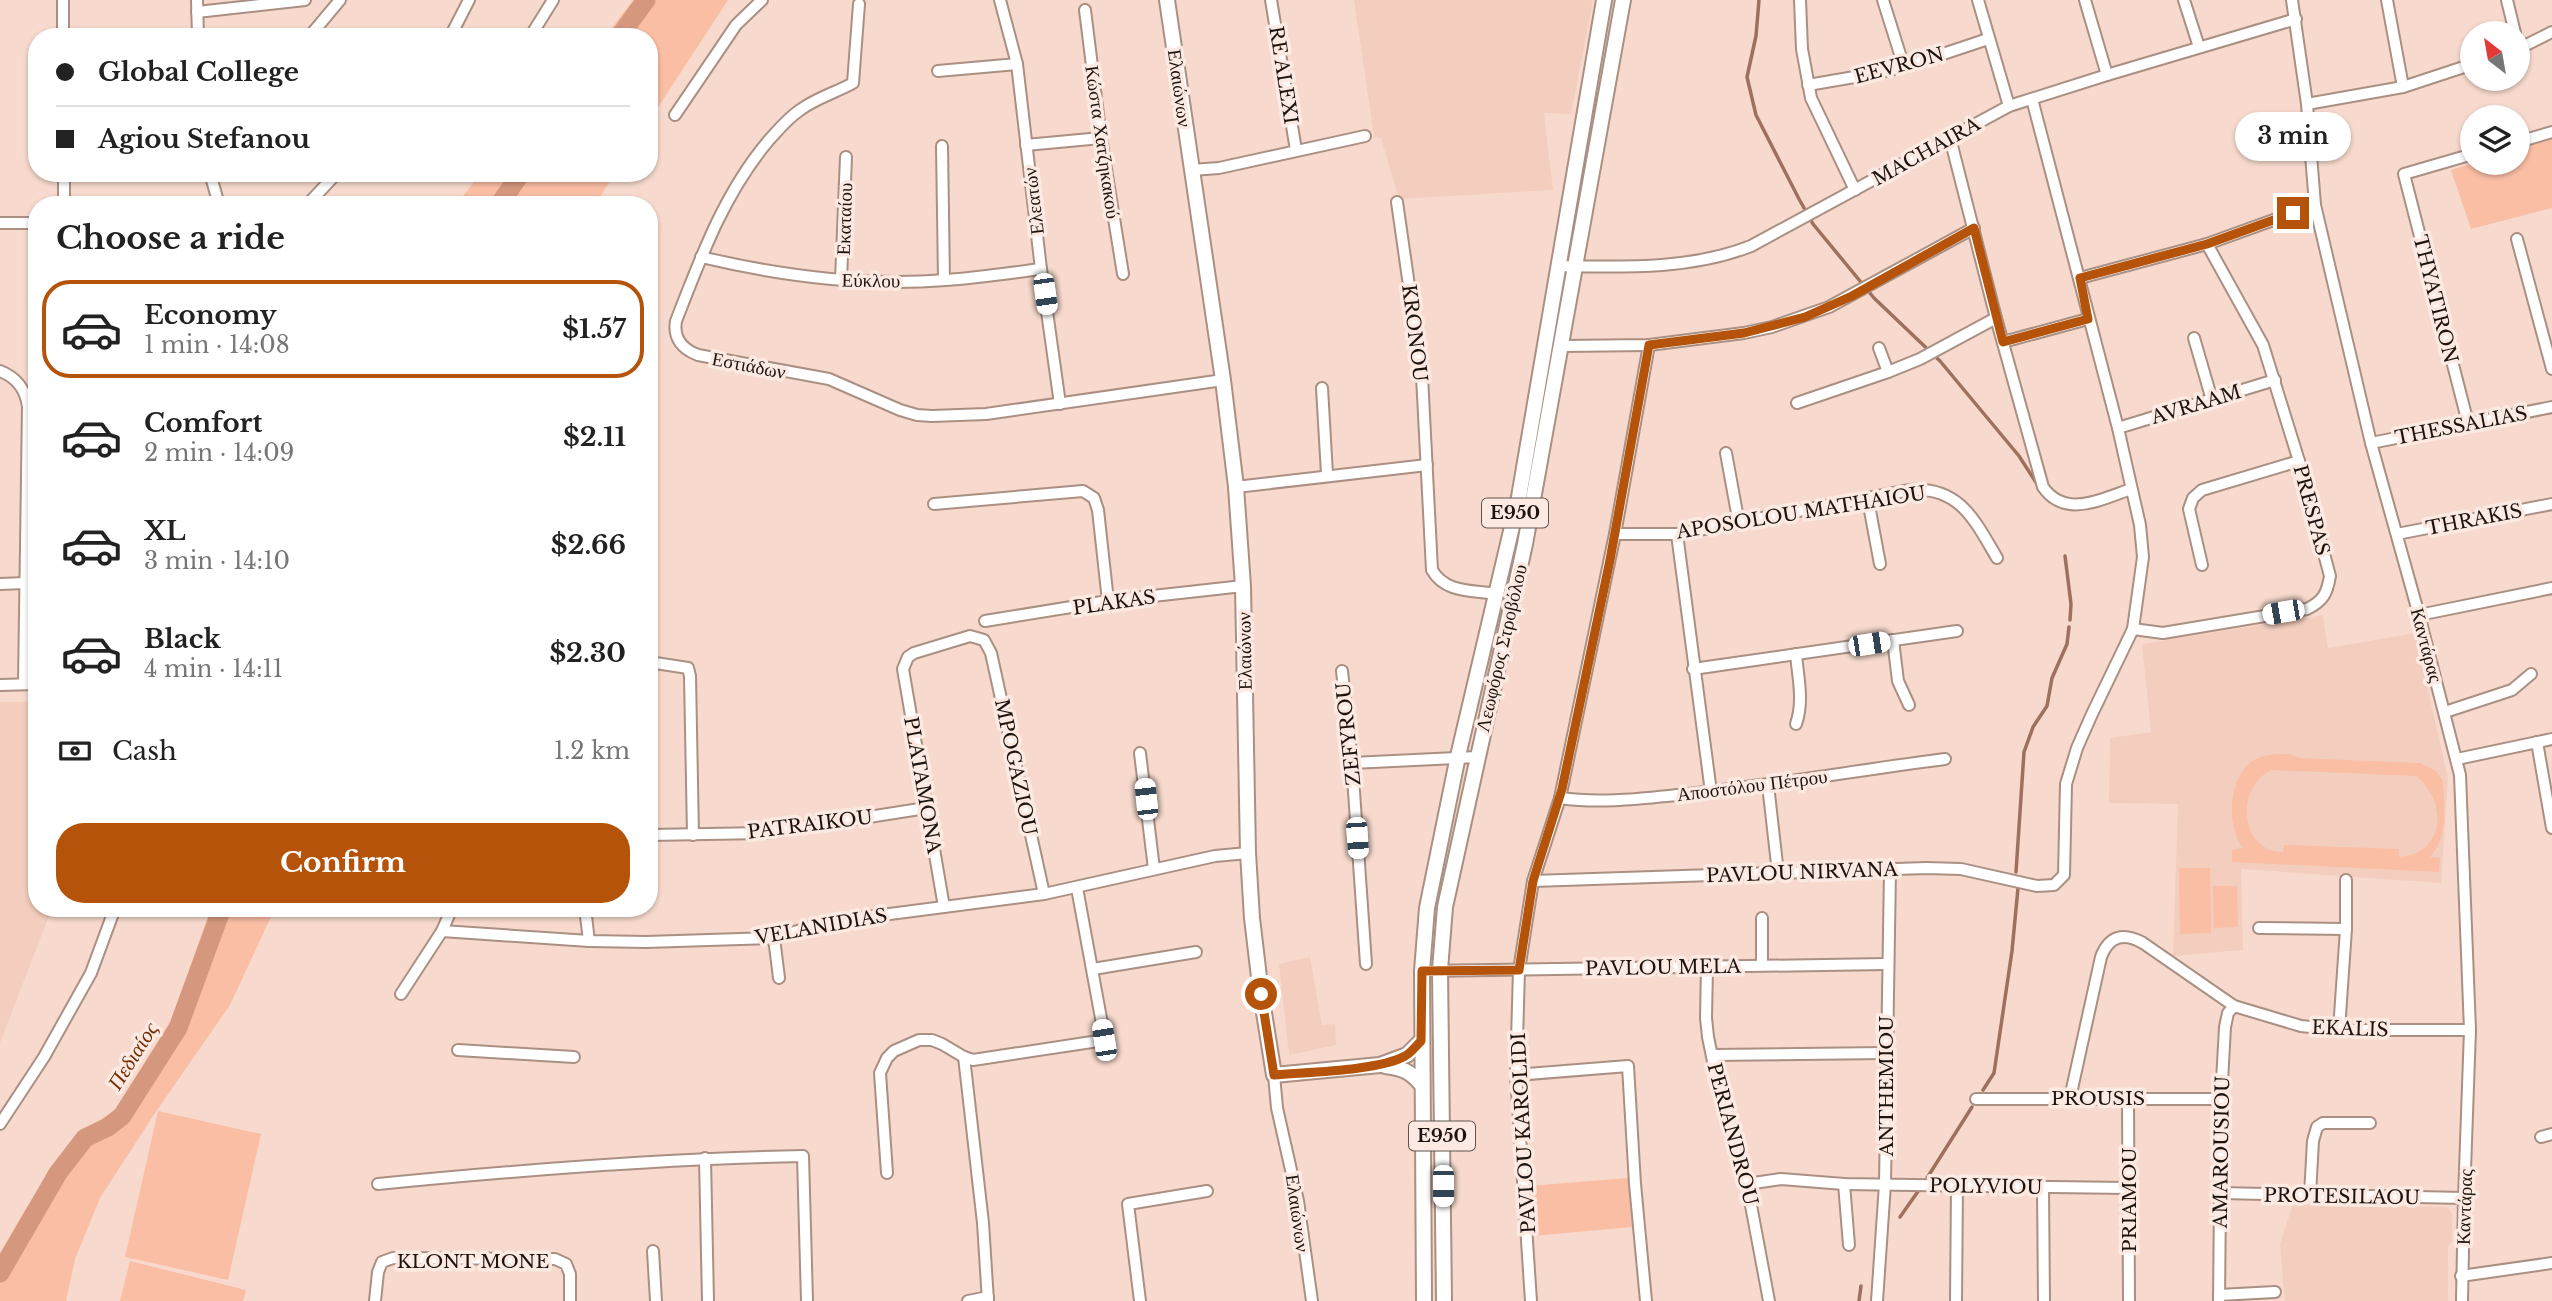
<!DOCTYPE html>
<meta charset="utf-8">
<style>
body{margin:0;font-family:"Libre Baskerville",serif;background:#f2f2f2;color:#222;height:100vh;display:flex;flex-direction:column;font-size:26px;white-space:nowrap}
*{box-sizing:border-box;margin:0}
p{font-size:23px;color:#767676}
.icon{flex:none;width:38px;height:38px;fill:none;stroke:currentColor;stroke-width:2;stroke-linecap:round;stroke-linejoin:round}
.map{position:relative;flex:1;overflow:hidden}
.side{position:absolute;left:28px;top:196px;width:630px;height:721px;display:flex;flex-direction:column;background:#fff;border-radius:28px;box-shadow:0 2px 5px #0004}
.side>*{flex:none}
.top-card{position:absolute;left:28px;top:28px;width:630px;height:154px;border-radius:28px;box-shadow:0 2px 5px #0004;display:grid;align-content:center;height:154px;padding:0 28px;background:#fff}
.needle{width:46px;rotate:329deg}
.fabs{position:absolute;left:2460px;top:21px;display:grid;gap:14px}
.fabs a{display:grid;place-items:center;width:70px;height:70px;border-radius:50%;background:#fff;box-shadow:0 2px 5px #0004;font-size:35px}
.end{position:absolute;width:32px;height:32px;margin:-16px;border:9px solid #b45309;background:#fff;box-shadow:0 0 0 4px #fff}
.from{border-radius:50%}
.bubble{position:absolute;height:49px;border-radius:24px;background:#fff;box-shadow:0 2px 5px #0004;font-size:23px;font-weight:700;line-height:49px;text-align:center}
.car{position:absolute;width:21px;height:42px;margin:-21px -10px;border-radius:9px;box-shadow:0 0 5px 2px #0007;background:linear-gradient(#fff 24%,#345 0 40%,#fff 0 76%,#345 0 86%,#fff 0)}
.top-card b{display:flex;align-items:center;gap:24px;height:66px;font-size:26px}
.top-card b+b{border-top:2px solid #e0e0e0}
.top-card i{width:18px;height:18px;background:#222}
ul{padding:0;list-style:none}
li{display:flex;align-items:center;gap:21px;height:98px;margin:0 14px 10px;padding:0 14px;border:4px solid transparent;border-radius:28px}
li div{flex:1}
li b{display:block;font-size:26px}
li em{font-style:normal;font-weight:700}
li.on{border-color:#b45309}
li>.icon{width:63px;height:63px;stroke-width:1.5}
h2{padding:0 28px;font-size:32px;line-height:84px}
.pay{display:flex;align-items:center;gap:18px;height:77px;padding:0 28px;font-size:26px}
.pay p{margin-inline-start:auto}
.primary-button{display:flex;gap:14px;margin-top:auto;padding:14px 28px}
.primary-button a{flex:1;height:80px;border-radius:28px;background:#b45309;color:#fff;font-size:28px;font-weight:700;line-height:80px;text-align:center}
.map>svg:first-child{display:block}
.built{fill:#f3cebe}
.green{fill:#fabea4;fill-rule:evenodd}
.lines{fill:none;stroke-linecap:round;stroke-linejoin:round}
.stream{stroke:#9e705d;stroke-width:3.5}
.river{stroke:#d5987e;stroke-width:19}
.minor-casing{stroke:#aa8f83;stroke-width:14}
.major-casing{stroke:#aa8f83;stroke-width:18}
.minor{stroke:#fff;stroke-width:10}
.major{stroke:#fff;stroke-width:14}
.route{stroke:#b45309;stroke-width:9}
.labels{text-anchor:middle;stroke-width:7;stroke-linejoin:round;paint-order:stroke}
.shield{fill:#fceae2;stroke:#60544e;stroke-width:2}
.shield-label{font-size:18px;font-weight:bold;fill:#1d140f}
.street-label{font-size:19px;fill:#1d140f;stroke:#fceae2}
.water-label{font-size:21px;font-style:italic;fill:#732a00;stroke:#fceae2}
</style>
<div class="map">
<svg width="2552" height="1301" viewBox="0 0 2552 1301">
<rect width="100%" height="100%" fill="#f7dacd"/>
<g class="built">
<path d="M1354 0H1593L1571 114 1544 113 1553 190 1399 199 1381 138 1374 137Z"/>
<path d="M2323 615 2328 648 2415 633 2448 778 2441 883 2241 869 2243 950 2173 956 2178 804 2109 803 2110 738 2151 732 2142 644Z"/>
<path d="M0 702H37V908H52L0 1043Z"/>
<path d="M1310 957 1322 1025 1335 1024 1336 1045 1289 1055 1279 964Z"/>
<path d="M2293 1204 2447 1207 2452 1214V1241L2448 1247V1301H2285L2280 1244Z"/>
</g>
<g class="green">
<path d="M633 0H728L649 121V37H605Z"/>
<path d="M2552 138V208L2471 229 2451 170 2473 163H2518V148Z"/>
<path d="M481 173H615L595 205H456Z"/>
<path d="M2277 754H2290L2299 758 2420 763 2436 771 2443 781C2444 807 2449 836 2430 857L2440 858 2439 872 2232 862V850L2243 848C2226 826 2228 780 2251 762 2258 757 2268 755 2277 754ZM2272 770 2416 776C2448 801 2446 854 2399 857V849L2284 845 2283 852C2240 852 2234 786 2272 770Z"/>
<path d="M2179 868H2210L2211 933 2180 934Z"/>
<path d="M2213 886H2237L2238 927 2214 928Z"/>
<path d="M211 908H275L230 1005 153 1116 100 1198 75 1259 66 1301H0V1253L25 1210 80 1132 116 1110 171 1020Z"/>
<path d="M158 1111 261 1134 228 1280 125 1257Z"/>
<path d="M1628 1178 1632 1227 1533 1236 1529 1186Z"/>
<path d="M130 1261 246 1290 243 1301H120Z"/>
</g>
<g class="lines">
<g class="stream">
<path d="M1759 0 1756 36 1747 77 1756 115 1799 199 1813 224 1874 298 1940 361 2019 456 2039 487"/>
<path d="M2065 556 2071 604 2070 620"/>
<path d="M2016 872 2024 752 2033 727 2047 706 2052 678 2067 644 2069 627"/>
<path d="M1983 1090 1994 1073 2012 951 2018 888"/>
<path d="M1927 1178 1972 1107"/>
<path d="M1900 1217 1919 1190"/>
<path d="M1859 1301 1861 1286"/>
</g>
<g class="river">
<path d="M619 37 646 0"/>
<path d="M499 205 521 173"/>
<path d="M0 1273 58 1173 85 1138 108 1127 122 1116 178 1028 222 908"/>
</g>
<defs>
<g id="minor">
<path d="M63 0V37"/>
<path d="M197 0 198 37"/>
<path d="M1000 0 1017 64 1041 269 1060 404"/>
<path d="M1271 0 1296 150"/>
<path d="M1800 0 1802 49 1811 98 1855 190"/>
<path d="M1883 0 1904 67"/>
<path d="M1978 0 2009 106"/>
<path d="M2085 0 2107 75"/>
<path d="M2184 0 2199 47"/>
<path d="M2292 0 2307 104 2315 205 2371 443 2419 615 2460 775 2470 1030 2464 1198 2462 1301"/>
<path d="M2387 0 2403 87"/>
<path d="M2507 0 2515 33"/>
<path d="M859 4 853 83C835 93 816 98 800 110 788 118 779 129 769 140 724 193 701 257 676 321 673 338 682 349 698 355L829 379 900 410 917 415 932 416 986 414 1223 380"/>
<path d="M1085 10 1101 138 1123 274"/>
<path d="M197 12 305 0"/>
<path d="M309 37 340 0"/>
<path d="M450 37 469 0"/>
<path d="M530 37 553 0"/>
<path d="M2518 49 2552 32"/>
<path d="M938 71 1017 64"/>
<path d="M1808 85 1872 74 1904 67 1988 39"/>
<path d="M2307 104 2403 87 2473 64"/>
<path d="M675 115 736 25 762 0"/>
<path d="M1950 138 1996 318 2043 487C2065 519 2102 499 2131 489"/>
<path d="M2518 142 2552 132"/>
<path d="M1026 145 1101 138"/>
<path d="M942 146 944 280"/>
<path d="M1192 170 1219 168 1365 136"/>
<path d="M64 173V205"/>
<path d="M210 173 219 205"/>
<path d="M1397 202 1422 376 1432 570C1445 593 1472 590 1495 594"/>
<path d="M307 205 337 173"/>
<path d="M0 223H37"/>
<path d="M2517 239 2552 369"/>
<path d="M701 257C781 276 863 287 946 280 977 278 1009 273 1041 269"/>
<path d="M1557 266C1621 267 1691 270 1751 246L2009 106 2107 75 2296 19"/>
<path d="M2080 278 2207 244 2315 205"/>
<path d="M841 280 846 157"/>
<path d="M2194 338 2212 400"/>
<path d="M2003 342 2088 319"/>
<path d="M1562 346 1649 345 1744 333 1772 327 1829 307 1974 228"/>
<path d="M1879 348 1888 372"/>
<path d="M0 371C16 377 26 390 28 407L24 684"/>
<path d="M1322 388 1327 474"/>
<path d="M1797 403 1888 372 1920 359 1996 318"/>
<path d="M2468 423 2404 174 2473 154"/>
<path d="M2118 428 2275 380"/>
<path d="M2371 443 2552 407"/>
<path d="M1726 453 1739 524"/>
<path d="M1236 487 1427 465"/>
<path d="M1868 500 1880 564"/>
<path d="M934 504 1083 491 1094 498 1098 510 1108 601"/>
<path d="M1615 534H1677L1910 490C1960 486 1975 521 1997 558"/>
<path d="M1677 534 1711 792"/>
<path d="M2397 534 2552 504"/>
<path d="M2202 565 2189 509 2193 498 2202 490 2299 461"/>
<path d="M0 584 25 583"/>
<path d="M2419 615 2552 588"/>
<path d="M985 621 1108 601 1243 586"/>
<path d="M2133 629 2163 633 2307 609C2323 601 2327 594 2330 576L2299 461 2263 345 2207 244"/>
<path d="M1893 640 1898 681 1909 705"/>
<path d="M1796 654C1798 678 1804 701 1796 724"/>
<path d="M649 662 688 668 690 676 693 835"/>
<path d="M1693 669 1957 631"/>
<path d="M1342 671 1352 763 1366 964"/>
<path d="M0 685 37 684"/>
<path d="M2445 712 2512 690 2531 674"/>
<path d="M2537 742 2552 828"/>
<path d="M1140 753 1154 869"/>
<path d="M2457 759 2552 739"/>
<path d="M1352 763 1477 757"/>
<path d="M1768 785 1778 873"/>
<path d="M1560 798C1603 804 1645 798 1688 794 1774 785 1859 770 1945 759"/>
<path d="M649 835 767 833 926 808"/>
<path d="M1533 881 1926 868 1961 869 2037 886 2054 885 2064 875 2066 784 2077 748 2092 714 2133 629 2143 557 2140 525 2118 428 2032 99"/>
<path d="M944 907 903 669 908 657 914 653 970 636 984 640 991 653 1044 894"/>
<path d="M585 908 589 941"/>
<path d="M2259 928 2346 929"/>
<path d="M442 931 589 941 646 942 774 938 828 922 1044 894 1215 856 1248 853"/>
<path d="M774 938 779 978"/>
<path d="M1762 965V918"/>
<path d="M1707 967 1706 1018 1708 1037 1717 1081 1747 1184 1769 1301"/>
<path d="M1093 969 1196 952"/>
<path d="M1422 971 1887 964"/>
<path d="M401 994 442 931 452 908"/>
<path d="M2339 1030 2346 929V880"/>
<path d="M458 1050 574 1057"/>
<path d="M1712 1055 1886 1053"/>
<path d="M1274 1075 1277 1108 1298 1201 1312 1301"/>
<path d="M1516 1075 1628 1066 1635 1184 1646 1301"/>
<path d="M2070 1098 2101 957C2109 936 2123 932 2143 943L2234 1006 2301 1026 2339 1030H2470"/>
<path d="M1976 1099H2221"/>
<path d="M2128 1099 2129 1301"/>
<path d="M0 1124 44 1057 91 973 115 908"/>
<path d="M2541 1137 2552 1134"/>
<path d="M705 1158 708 1301"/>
<path d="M887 1173 880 1073 887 1058 894 1051 919 1040H932L942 1044 964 1057"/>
<path d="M378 1184C519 1170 660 1159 803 1156L807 1301"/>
<path d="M1747 1184 1781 1179 1844 1184 2128 1188"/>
<path d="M1844 1184 1849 1245"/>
<path d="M2043 1187 2044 1301"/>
<path d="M2220 1193 2464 1198"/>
<path d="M2310 1195 2313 1141 2317 1127 2323 1123H2370"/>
<path d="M653 1251 656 1301"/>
<path d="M2461 1276 2552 1263"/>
<path d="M2219 1295 2275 1292"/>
<path d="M375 1301 378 1272 382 1262 393 1258 555 1259 566 1264 570 1274V1301"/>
<path d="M968 1301 988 1297"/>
<path d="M988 1301 983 1223 964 1057 973 1060 1105 1040 1077 888"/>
<path d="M1140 1301 1128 1204 1207 1191"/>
<path d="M1531 1301 1516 1075 1519 970 1533 881 1560 798 1615 534 1649 345"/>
<path d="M1877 1301 1885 1184 1890 870"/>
<path d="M1956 1301 1957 1186"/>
<path d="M2219 1301 2221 1099 2225 1027 2228 1013 2234 1006"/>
</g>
<g id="major">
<path d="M1167 0 1223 380 1236 487 1243 586 1248 853 1252 918 1261 994 1274 1075 1380 1065 1407 1055 1421 1041"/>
<path d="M1385 1066C1402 1068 1410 1071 1421 1084"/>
<path d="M1424 1301 1422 971 1427 908 1458 756 1519 497 1604 0"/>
<path d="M1444 1301 1440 970 1445 907 1525 544 1623 0"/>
</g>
</defs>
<use href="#minor" class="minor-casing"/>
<use href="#major" class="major-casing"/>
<use href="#minor" class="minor"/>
<use href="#major" class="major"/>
</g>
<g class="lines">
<path class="route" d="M1261 994 1274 1075C1307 1072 1378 1071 1405 1056 1411 1053 1416 1046 1421 1041L1422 971 1519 970 1533 881 1562 789 1610 560 1649 345 1744 333 1805 317 1852 296 1974 228 2003 342 2088 319 2080 278 2207 244 2293 213"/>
</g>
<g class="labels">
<g class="shield">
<rect x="1482" y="498.5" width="66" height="29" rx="5"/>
<rect x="1409" y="1121.5" width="66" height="29" rx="5"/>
</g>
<g class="shield-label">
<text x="1515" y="519">E950</text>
<text x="1442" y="1142">E950</text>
</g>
<g class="street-label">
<text transform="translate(1899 65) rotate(-15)" y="7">EEVRON</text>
<text transform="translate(1284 75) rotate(81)" y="7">RE ALEXI</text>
<text transform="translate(1180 88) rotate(82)" y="7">Ελαιώνων</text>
<text transform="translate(1103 142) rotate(82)" y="7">Κώστα Χατζηκακού</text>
<text transform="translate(1926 151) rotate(-29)" y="7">MACHAIRA</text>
<text transform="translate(1033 201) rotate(-97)" y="7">Ελεατών</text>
<text transform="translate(844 219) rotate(-88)" y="7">Εκαταίου</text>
<text transform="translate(871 280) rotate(1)" y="7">Εύκλου</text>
<text transform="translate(2436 299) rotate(76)" y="7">THYATIRON</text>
<text transform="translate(1415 333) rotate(83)" y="7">KRONOU</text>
<text transform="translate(749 365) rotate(11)" y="7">Εστιάδων</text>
<text transform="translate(2196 404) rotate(-17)" y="7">AVRAAM</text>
<text transform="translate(2461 425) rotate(-11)" y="7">THESSALIAS</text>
<text transform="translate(2312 510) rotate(75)" y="7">PRESPAS</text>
<text transform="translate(1801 512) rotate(-9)" y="7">APOSOLOU MATHAIOU</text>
<text transform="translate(2474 519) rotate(-11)" y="7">THRAKIS</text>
<text transform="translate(1114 602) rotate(-8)" y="7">PLAKAS</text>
<text transform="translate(2427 645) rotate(75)" y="7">Καντάρας</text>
<text transform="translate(1501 648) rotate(-77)" y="7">Λεωφόρος Στροβόλου</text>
<text transform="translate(1244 651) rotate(-91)" y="7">Ελαιώνων</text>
<text transform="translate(1348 734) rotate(-96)" y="7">ZEFYROU</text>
<text transform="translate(1016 767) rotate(78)" y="7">MPOGAZIOU</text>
<text transform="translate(923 785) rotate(80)" y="7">PLATAMONA</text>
<text transform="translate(1752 785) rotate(-7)" y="7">Αποστόλου Πέτρου</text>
<text transform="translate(810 824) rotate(-7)" y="7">PATRAIKOU</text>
<text transform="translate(1802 872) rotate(-2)" y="7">PAVLOU NIRVANA</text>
<text transform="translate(821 926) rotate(-10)" y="7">VELANIDIAS</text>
<text transform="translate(1663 967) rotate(-1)" y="7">PAVLOU MELA</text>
<text transform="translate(2350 1028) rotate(2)" y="7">EKALIS</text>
<text transform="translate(1886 1086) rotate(-90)" y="7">ANTHEMIOU</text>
<text x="2098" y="1105">PROUSIS</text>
<text transform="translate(1523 1133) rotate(-93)" y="7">PAVLOU KAROLIDI</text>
<text transform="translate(1733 1134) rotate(75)" y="7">PERIANDROU</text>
<text transform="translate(2221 1152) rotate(-89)" y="7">AMAROUSIOU</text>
<text transform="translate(1986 1186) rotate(1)" y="7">POLYVIOU</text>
<text transform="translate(2342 1196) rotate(1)" y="7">PROTESILAOU</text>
<text transform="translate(2129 1200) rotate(-90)" y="7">PRIAMOU</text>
<text transform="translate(2464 1207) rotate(-88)" y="7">Καντάρας</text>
<text transform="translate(1298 1213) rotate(82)" y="7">Ελαιώνων</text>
<text x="473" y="1268">KLONT MONE</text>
</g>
<g class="water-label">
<text transform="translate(133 1056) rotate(-58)" y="7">Πεδιαίος</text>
</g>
</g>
</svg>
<div class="fabs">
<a><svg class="needle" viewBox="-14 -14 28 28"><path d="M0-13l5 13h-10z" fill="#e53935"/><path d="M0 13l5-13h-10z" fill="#767676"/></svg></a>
<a><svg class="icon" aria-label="layers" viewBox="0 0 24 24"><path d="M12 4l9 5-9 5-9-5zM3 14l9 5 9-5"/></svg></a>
</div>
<i class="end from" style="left:1261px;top:994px"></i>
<i class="end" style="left:2293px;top:213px"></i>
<div class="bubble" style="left:2235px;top:112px;width:116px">3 min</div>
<i class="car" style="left:1045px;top:294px;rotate:172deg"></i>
<i class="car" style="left:2283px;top:612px;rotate:260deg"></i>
<i class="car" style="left:1869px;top:644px;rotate:81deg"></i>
<i class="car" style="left:1146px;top:799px;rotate:354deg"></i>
<i class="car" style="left:1357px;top:838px;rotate:176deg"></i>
<i class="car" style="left:1104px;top:1040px;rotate:351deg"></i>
<i class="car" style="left:1443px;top:1186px;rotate:180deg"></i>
<div class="top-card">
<b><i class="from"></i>Global College</b>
<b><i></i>Agiou Stefanou</b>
</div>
<section class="side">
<h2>Choose a ride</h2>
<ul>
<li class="on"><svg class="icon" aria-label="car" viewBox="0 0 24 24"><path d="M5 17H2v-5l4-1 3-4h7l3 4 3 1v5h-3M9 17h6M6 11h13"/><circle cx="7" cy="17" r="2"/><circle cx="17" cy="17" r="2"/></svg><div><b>Economy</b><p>1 min · 14:08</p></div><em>$1.57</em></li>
<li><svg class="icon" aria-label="car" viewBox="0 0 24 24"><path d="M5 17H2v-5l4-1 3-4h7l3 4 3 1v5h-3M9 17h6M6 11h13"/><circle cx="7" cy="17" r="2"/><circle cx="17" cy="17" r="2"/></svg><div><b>Comfort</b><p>2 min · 14:09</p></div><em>$2.11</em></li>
<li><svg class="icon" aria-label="car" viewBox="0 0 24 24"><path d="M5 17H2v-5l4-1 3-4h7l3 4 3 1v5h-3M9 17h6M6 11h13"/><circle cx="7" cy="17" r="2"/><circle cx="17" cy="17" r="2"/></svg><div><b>XL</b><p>3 min · 14:10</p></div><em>$2.66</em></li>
<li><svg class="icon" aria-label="car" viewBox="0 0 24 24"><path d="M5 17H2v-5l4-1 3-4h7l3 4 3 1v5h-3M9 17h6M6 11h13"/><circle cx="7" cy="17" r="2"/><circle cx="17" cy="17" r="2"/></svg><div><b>Black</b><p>4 min · 14:11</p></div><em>$2.30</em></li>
</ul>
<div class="pay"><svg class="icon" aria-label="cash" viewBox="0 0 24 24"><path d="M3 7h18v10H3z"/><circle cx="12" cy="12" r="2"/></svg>Cash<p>1.2 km</p></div>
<div class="primary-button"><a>Confirm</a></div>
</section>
</div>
